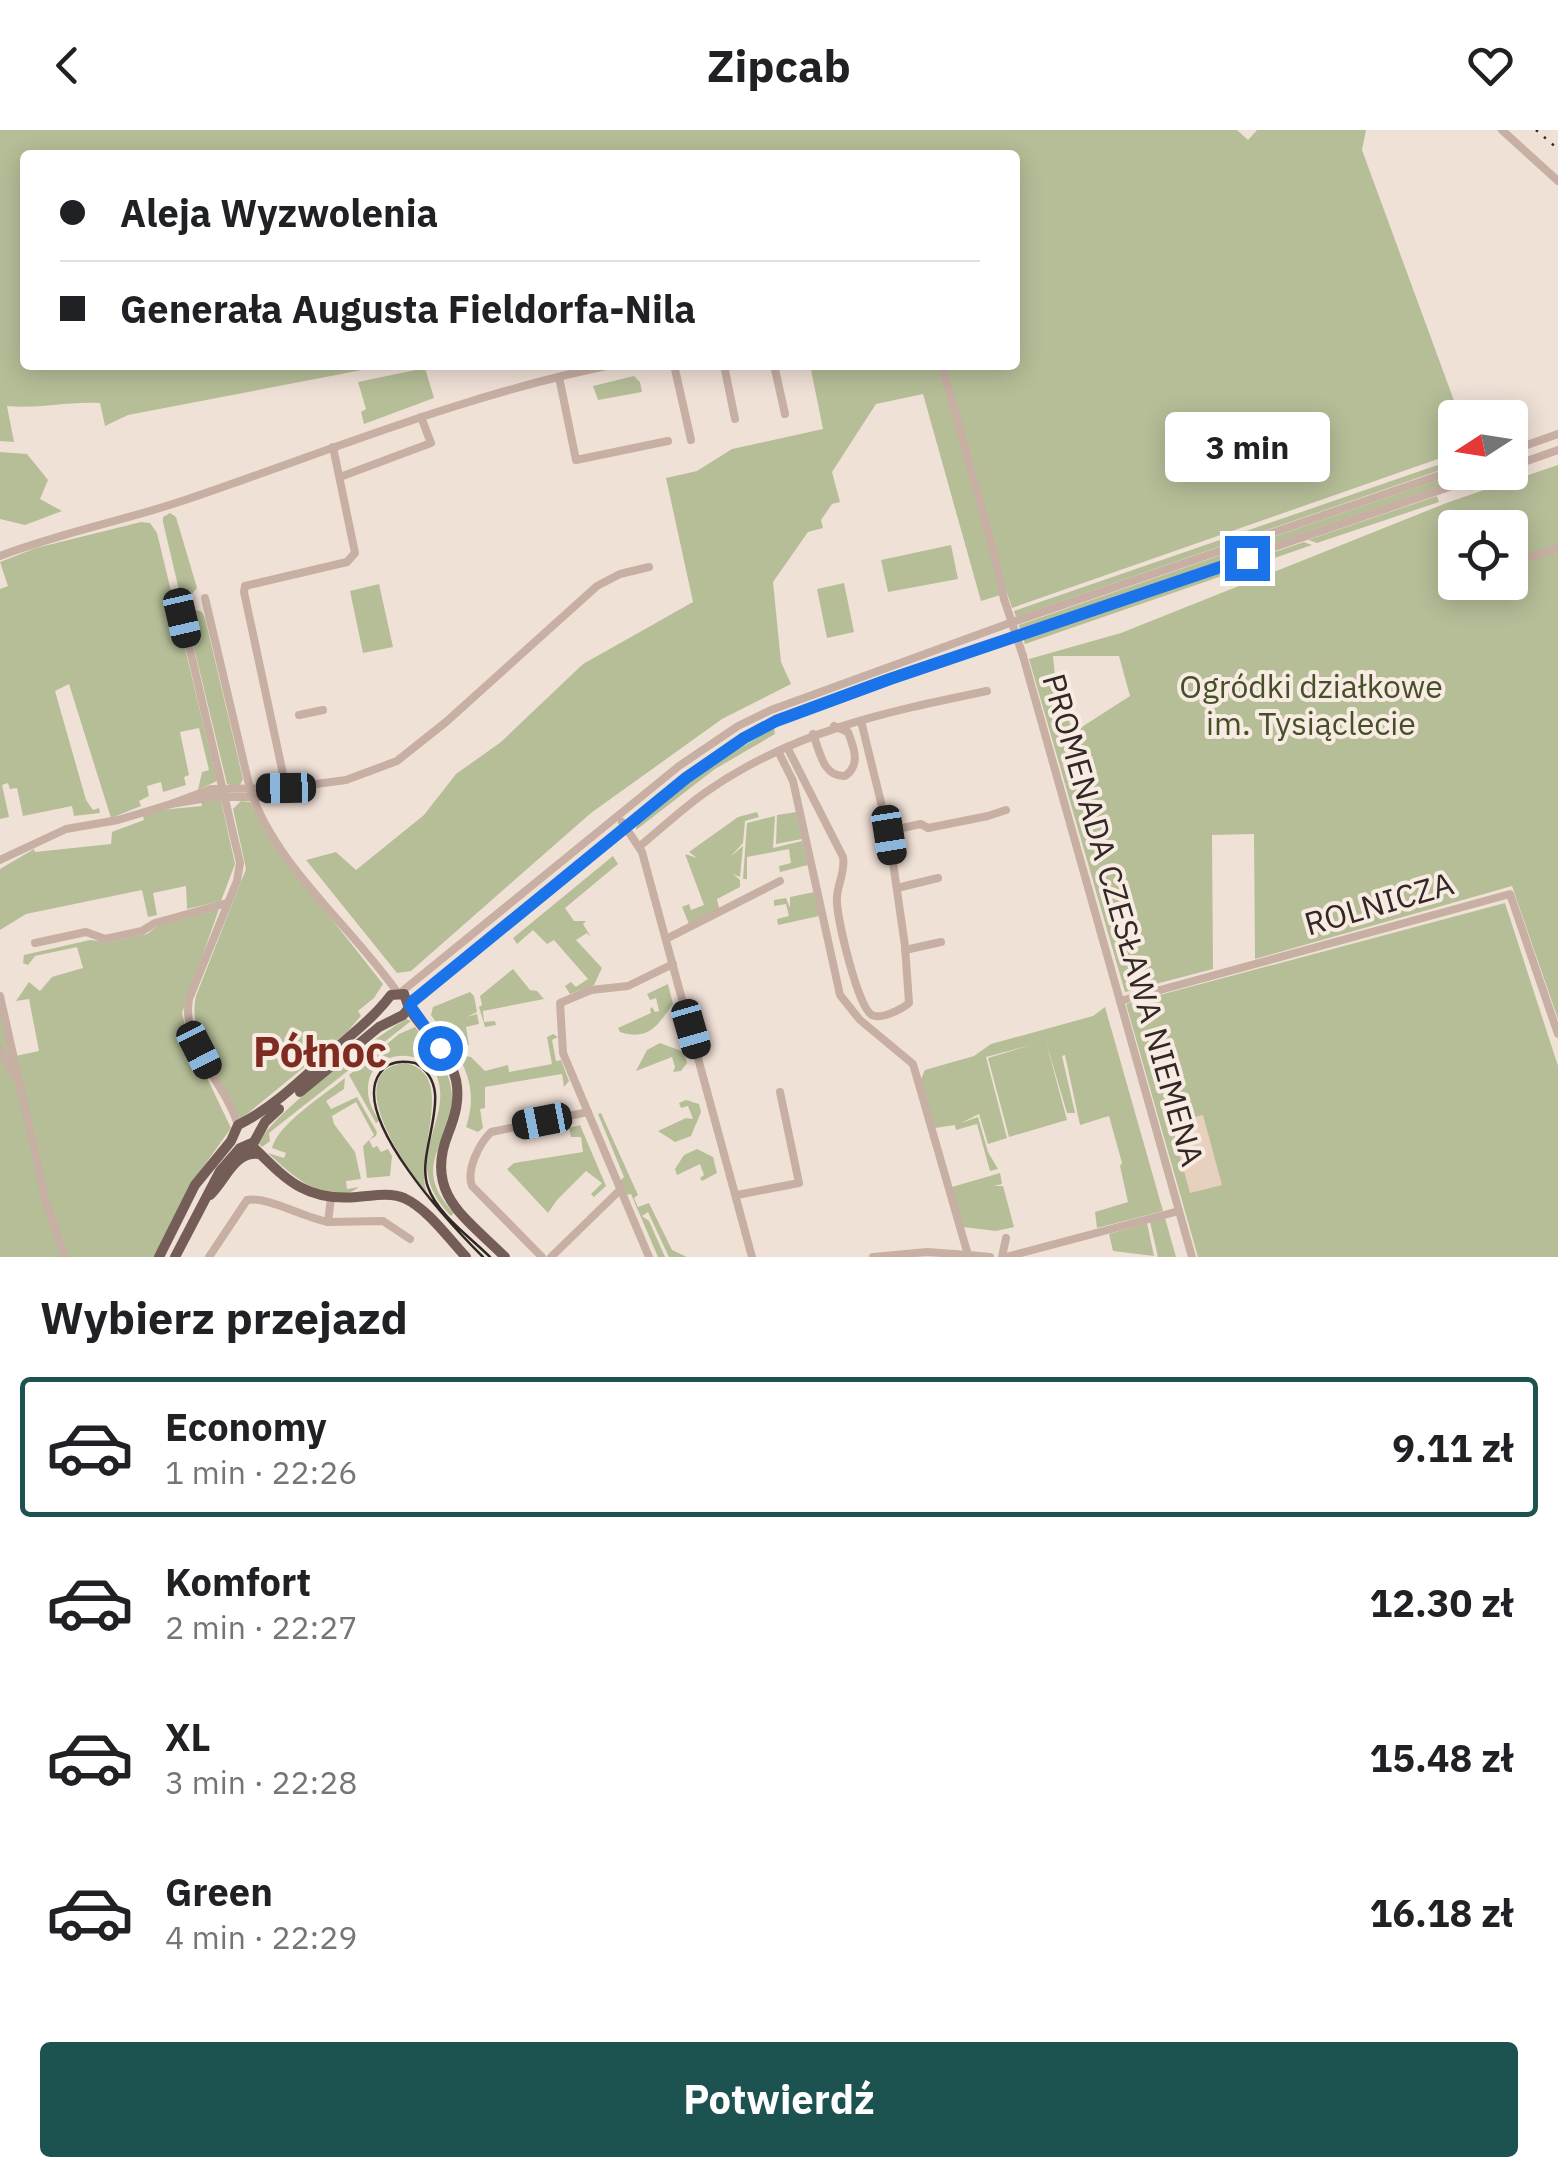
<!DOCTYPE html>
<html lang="pl">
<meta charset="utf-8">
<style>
body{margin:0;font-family:"IBM Plex Sans",sans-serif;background:#f6f6f6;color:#202124;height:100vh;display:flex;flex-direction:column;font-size:38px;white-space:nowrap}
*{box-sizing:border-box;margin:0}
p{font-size:32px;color:#757577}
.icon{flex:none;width:55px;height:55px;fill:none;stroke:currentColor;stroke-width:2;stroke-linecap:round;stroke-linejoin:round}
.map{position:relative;height:1127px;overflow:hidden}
.details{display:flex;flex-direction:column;background:#fff;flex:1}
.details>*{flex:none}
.hud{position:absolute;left:20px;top:20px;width:1000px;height:220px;border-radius:10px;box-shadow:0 5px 25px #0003;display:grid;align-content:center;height:220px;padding:0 40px;background:#fff}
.needle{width:65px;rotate:258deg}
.buttons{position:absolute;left:1438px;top:270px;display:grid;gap:20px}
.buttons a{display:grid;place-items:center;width:90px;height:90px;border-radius:10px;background:#fff;box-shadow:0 5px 25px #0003;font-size:50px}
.end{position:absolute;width:45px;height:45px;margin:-22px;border:12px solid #1a73e8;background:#fff;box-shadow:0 0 0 5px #fff}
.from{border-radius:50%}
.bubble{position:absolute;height:70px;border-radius:10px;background:#fff;box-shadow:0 5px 25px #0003;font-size:32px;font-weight:700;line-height:70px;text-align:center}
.car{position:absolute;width:30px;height:60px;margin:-30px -15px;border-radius:12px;box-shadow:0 0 8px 2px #0007;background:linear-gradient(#222 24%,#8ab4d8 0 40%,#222 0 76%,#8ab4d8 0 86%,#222 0)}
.hud b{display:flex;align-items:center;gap:35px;height:95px;font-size:38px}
.hud b+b{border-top:2px solid #e0e0e0}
.hud i{width:25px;height:25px;background:#202124}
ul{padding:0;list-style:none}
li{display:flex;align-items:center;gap:30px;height:140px;margin:0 20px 15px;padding:0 20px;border:5px solid transparent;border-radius:10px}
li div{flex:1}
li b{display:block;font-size:38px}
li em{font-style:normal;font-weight:700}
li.selected{border-color:#1c524f}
li>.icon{width:90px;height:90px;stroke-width:1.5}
h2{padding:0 40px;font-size:45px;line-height:120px}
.button{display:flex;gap:20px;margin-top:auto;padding:20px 40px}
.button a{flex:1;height:115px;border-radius:10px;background:#1c524f;color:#fff;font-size:40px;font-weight:700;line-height:115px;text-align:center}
header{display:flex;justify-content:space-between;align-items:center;height:130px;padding:0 40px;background:#fff;font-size:45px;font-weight:700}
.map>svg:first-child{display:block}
.green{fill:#b6be98;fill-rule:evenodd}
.plaza{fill:#e7d0be}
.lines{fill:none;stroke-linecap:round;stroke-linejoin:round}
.minor{stroke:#c7afa3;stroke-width:8}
.major{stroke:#745d56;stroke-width:10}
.tram{stroke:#322825;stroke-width:2.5}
.rail{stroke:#322825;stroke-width:2.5;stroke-dasharray:2.5 8;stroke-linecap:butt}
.minor-bridge{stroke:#c7afa3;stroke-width:8}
.route{stroke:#1a73e8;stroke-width:12}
.labels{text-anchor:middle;stroke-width:8;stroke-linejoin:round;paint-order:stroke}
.park-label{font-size:32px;fill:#464f2a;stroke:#f8ebe2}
.street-label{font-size:32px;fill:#322825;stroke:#f8ebe2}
.district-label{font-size:42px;font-weight:bold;fill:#7e2c21;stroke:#f8ebe2}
</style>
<header><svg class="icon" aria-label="back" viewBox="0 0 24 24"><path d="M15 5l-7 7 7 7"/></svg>Zipcab<svg class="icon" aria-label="heart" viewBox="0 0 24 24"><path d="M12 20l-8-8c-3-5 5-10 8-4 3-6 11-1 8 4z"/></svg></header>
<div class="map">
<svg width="1558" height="1127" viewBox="0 0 1558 1127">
<rect width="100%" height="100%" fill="#f0e1d7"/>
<g class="green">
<path d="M0 0H1237L1248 10 1257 0H1366L1362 20 1460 287 1455 288V323L1012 478 1007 463 981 471 923 264 876 274 832 342 840 372 832 374 821 390 823 398 808 402 773 452 781 532 791 554 722 589 591 683 419 834 411 841 397 843 306 730 336 722 356 740 424 685 456 644 501 612 583 534 693 472 666 348 697 341 732 319 823 299 810 235H1015V25H25V235H388L128 285 105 296 100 273C68 271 39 279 7 276L14 312 0 311Z"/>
<path d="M425 238 434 268 364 294 361 282 366 279 358 252Z"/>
<path d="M634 246 640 252 642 262 598 270 593 256Z"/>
<path d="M0 322 27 324 48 350 40 369 62 381 25 395 0 389Z"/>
<path d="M1455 329V335L1016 487 1014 481Z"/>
<path d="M1558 335V889L1512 756 1255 829 1254 704 1212 705 1213 839 1125 862 1029 529 1121 503 1449 372ZM1455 398H1510V452H1455ZM1053 526H1119L1130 566 1074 602 1057 565Z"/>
<path d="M1458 343H1479L1020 500 1019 495Z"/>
<path d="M1437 366 1439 372 1317 413 1308 410Z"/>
<path d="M170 383 176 387 197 458 190 466 179 460 163 392V387Z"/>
<path d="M141 392 150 393 157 403 217 651 198 660 202 642 209 640 199 598 180 602 189 645 184 647 186 655 163 662 161 652 147 656 149 666 139 671 141 676 111 688 69 554 55 561 86 670 93 680 99 678 100 683 74 686 72 676 23 686 17 658 10 659 8 653 2 655 9 687 0 689V459L8 456 0 432 36 418Z"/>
<path d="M1304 412 1312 415 1025 514 1023 508Z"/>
<path d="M951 415 958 449 888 462 881 430Z"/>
<path d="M844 453 854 502 827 508 817 459Z"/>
<path d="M379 454 393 517 363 523 350 461Z"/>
<path d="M195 480 202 482 205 488 243 649 239 657 227 654 187 489 189 482Z"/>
<path d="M774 598 775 604 715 639 636 700 637 692 705 639Z"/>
<path d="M219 661 235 734 221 771 187 779 186 756 153 763 157 785 148 787 142 760 26 784 0 800V739L34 719 35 722 111 714 112 702 144 690 143 686 160 680 202 676 200 665Z"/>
<path d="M241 671 250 672 274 716 383 854 374 868 358 881 361 886 347 902 241 989C220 959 187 902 196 866L246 739 233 679Z"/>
<path d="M757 682 759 687 745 691 743 713 730 727 743 716 740 747 733 744 740 750V757L717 769 719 778 689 794 682 777 689 774 691 780 704 775 685 724 697 728 689 722 738 687Z"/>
<path d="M796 682 802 709 776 714 777 685Z"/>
<path d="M775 686 773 718 802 711 808 735 780 742 779 736 791 733 789 719 747 727V749H743L747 693Z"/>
<path d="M613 726 618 734 565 778 574 791H586L583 794 591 807 587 803 576 810 602 838 594 855 570 864 565 856 571 852 576 857 588 849 554 810 547 814 533 800 517 814 513 808Z"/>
<path d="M814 762 819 786 778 795 777 789 789 786 786 774 774 776V770L786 768 790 778V767Z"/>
<path d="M1505 773 1558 936V1127H1198L1126 874Z"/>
<path d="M219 779 182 883 188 908 231 998 189 1057 154 1127H0V879L11 927 39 921 29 869 16 871 29 852 40 861 52 847 83 838 77 817 35 826 28 835 23 833 24 825 90 810 110 812 147 804 159 795Z"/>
<path d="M513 839 530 860 537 861 544 869 483 881 484 892 495 891 496 895 485 897 479 877 482 875 480 866Z"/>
<path d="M668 854 673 874C657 896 649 911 620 902L618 898 651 883 650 879 652 877 655 882 659 881 656 868 650 870 647 864Z"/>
<path d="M470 862 474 866 477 882 467 887 477 884 479 894 466 897 469 915 461 917 465 926 471 927 485 941 508 935 509 942 552 934 547 907 553 904 558 907 552 910 556 931 561 930 569 951 564 957 562 944 485 957V978L480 979 483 998 478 1002 466 997C482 950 456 921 431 885L433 877Z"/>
<path d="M1105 877 1163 1081 1097 1098 1095 1082 1128 1072 1120 1036 1122 1033 1109 986 1080 995 1065 925 1062 926 1075 983H1067L1046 912 1067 990 1009 1007 988 928 1031 915 986 927 1007 1008 988 1014 979 984 961 993 978 987 988 1022 998 1039 990 1041 977 994 956 1000 955 995 935 998 921 949 925 940 974 926 991 914 1093 886Z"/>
<path d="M406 889 411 891 269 1003 270 1011 262 1017 259 1014C267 987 377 906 406 889Z"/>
<path d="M415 897C432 918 450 937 452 965 455 1011 407 1034 454 1083L451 1086C393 1026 463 986 432 937 409 916 367 925 368 961 368 972 374 982 379 991L376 993 349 945 399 904Z"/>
<path d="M660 913 684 922 687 933 681 941 673 942 675 937 672 927 636 941 647 920Z"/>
<path d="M405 933C459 944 413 1023 427 1062 405 1038 339 940 405 933Z"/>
<path d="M345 948 344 959 326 971 331 979 357 967 377 1002 376 1006 369 1010 373 1018 377 1016 381 1022 388 1019 392 1026 390 1046 367 1048 363 1016 374 1005 356 972 332 986 334 994 355 1022 361 1049 346 1051 347 1059 359 1057C330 1081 288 1042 268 1023L284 1028 286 1023 272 1018C278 994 324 965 345 948Z"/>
<path d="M686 970 699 974 701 982 691 1006 675 1012 658 1001 686 988 693 989 688 976 681 978 679 973Z"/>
<path d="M601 983 638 1065 634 1068 638 1077 649 1073 672 1120 687 1127H669L648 1082 642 1086 649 1091 665 1127H658L631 1064 626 1065 620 1051 624 1047 598 984Z"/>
<path d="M580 995 606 1056 594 1067 591 1064 602 1053 586 1041 557 1070 548 1083 507 1039 514 1033 583 1022 581 1007H571L569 998Z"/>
<path d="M697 1019 713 1027 717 1043 702 1051 700 1048 704 1045 700 1034 677 1045 675 1039 684 1025Z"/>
<path d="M1000 1043 1002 1054 994 1056H1003L1014 1097 996 1101 963 1097 952 1057Z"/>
<path d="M1165 1088 1176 1127H1158L1150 1092Z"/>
<path d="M1147 1093 1154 1126 1113 1121 1109 1104Z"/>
</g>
<path class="plaza" d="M1203 985 1222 1055 1190 1063 1171 993Z"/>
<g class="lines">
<g class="minor">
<path d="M1502 0 1558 51"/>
<path d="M674 235 691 310"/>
<path d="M724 235 735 289"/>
<path d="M774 235 785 284"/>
<path d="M942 235 995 427 1004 469"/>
<path d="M559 247 576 330 668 311"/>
<path d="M1510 321 1558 304"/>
<path d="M1510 337 1558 320"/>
<path d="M340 347 431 313 421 287"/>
<path d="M0 426C60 403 122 391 182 371 324 323 463 265 611 235"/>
<path d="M1510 434 1558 418"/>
<path d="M1453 454 1457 452"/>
<path d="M205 468 250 659C275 736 351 796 397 862"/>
<path d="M179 473 240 733 237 751 189 869C181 917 225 952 238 995"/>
<path d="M1023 526 1192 1127"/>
<path d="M299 585 323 580"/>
<path d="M813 604C820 622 823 647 845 646 861 635 854 618 848 602L834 596"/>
<path d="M787 617 843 727C846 743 835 758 837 773 838 792 858 878 872 885 881 890 902 879 909 873L905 816 889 705 861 591"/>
<path d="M778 621 793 651 840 865 860 890 913 934 968 1125 990 1127"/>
<path d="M286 658 244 462 245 456 347 432 355 423 333 317"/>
<path d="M171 674 211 659 286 658 346 650 397 631 446 592 597 456 620 444 649 437"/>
<path d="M622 692 642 722 752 1127"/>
<path d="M888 701 921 694 928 698 988 686 1006 680"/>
<path d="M640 716C662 698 683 678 706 662 793 601 886 582 987 561"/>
<path d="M0 730 66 699 118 690 171 674 213 667H262L278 662"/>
<path d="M897 758 938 748"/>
<path d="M666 809 780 751"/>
<path d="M35 813 86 802 105 809 142 801 155 793 227 773"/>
<path d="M905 820 941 812"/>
<path d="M400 863 679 636 738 596 771 580 1010 493 1455 340"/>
<path d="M0 866 46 1072 65 1127"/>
<path d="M1120 871 1510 764 1558 904"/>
<path d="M409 876 686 647 744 608 776 591 890 549 1493 342"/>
<path d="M0 919 16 948"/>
<path d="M737 1065 799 1053 780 962"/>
<path d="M328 1092 383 1091 410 1109"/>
<path d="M209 1127 247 1070C267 1066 304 1088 328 1092L331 1068"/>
<path d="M542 1127 472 1056C466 1040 479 1014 491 1002L588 982"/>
<path d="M551 1127 621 1059"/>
<path d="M649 1127 563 923 560 873 591 860 628 856 673 834"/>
<path d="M873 1127 927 1122 968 1125"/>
<path d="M1002 1127 1006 1108"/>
<path d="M1006 1127 1179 1081"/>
</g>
<g class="major">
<path d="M409 878C424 903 449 921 456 950 460 970 455 986 448 1004 424 1064 466 1088 505 1127"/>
<path d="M300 962 379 897 403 885 409 878"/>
<path d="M250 1014C285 1048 304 1072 357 1067 372 1066 389 1062 404 1068 428 1079 448 1108 466 1127"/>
<path d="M210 1065C226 1050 234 1021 259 1024"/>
<path d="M159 1127 195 1055 231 1011 238 995C276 976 304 947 335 919 356 901 375 886 391 865L404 864 409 878"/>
<path d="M175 1127 220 1041 240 1018 254 1012 265 992 279 979"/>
</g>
<path class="tram" d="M483 1127C454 1098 348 987 380 943 388 931 401 930 415 933 460 958 414 1019 428 1057 437 1084 470 1107 490 1127"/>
<path class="rail" d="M1536 0 1558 19"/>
<path class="minor-bridge" d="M1004 469 1023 526"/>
</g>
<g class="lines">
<path class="route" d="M440 918 410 876 413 871 686 648 744 608 776 591 890 549 1247 428"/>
</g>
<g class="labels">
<g class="park-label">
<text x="1311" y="568">Ogródki działkowe<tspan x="1311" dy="37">im. Tysiąclecie</tspan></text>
</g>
<g class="street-label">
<text transform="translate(1379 774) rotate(-16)" y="11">ROLNICZA</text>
<text transform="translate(1123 790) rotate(74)" y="11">PROMENADA CZESŁAWA NIEMENA</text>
</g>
<g class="district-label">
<text x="320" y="937">Północ</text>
</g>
</g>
</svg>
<div class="buttons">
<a><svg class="needle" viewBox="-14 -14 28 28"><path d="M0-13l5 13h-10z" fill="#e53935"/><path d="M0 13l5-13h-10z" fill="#757577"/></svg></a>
<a><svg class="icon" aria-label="locate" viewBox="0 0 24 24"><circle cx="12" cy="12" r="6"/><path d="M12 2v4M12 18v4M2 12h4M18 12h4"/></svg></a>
</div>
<i class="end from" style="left:440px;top:918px"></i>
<i class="end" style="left:1247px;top:428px"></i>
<div class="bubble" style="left:1165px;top:282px;width:165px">3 min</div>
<i class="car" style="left:182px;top:488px;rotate:167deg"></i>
<i class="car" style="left:286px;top:658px;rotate:269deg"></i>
<i class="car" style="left:889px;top:705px;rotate:171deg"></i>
<i class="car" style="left:691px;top:899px;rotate:164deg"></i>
<i class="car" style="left:199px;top:920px;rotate:153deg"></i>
<i class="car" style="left:542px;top:991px;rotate:259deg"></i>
<div class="hud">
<b><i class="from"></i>Aleja Wyzwolenia</b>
<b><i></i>Generała Augusta Fieldorfa-Nila</b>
</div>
</div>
<section class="details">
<h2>Wybierz przejazd</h2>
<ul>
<li class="selected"><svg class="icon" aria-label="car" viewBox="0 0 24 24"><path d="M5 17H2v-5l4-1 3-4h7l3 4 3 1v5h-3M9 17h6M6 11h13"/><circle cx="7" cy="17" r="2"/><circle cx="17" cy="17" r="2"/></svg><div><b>Economy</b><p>1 min · 22:26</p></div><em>9.11 zł</em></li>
<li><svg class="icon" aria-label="car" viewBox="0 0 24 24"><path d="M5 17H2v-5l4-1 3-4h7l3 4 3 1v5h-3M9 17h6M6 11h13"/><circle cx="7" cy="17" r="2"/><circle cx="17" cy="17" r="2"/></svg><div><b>Komfort</b><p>2 min · 22:27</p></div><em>12.30 zł</em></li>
<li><svg class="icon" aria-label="car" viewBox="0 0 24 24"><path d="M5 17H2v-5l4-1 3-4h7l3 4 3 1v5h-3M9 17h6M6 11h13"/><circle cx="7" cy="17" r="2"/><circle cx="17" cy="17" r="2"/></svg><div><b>XL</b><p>3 min · 22:28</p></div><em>15.48 zł</em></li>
<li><svg class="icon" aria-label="car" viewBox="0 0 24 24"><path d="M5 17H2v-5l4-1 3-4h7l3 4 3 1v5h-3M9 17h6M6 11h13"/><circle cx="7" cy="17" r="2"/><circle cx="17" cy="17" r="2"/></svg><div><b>Green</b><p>4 min · 22:29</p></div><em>16.18 zł</em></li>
</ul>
<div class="button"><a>Potwierdź</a></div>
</section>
